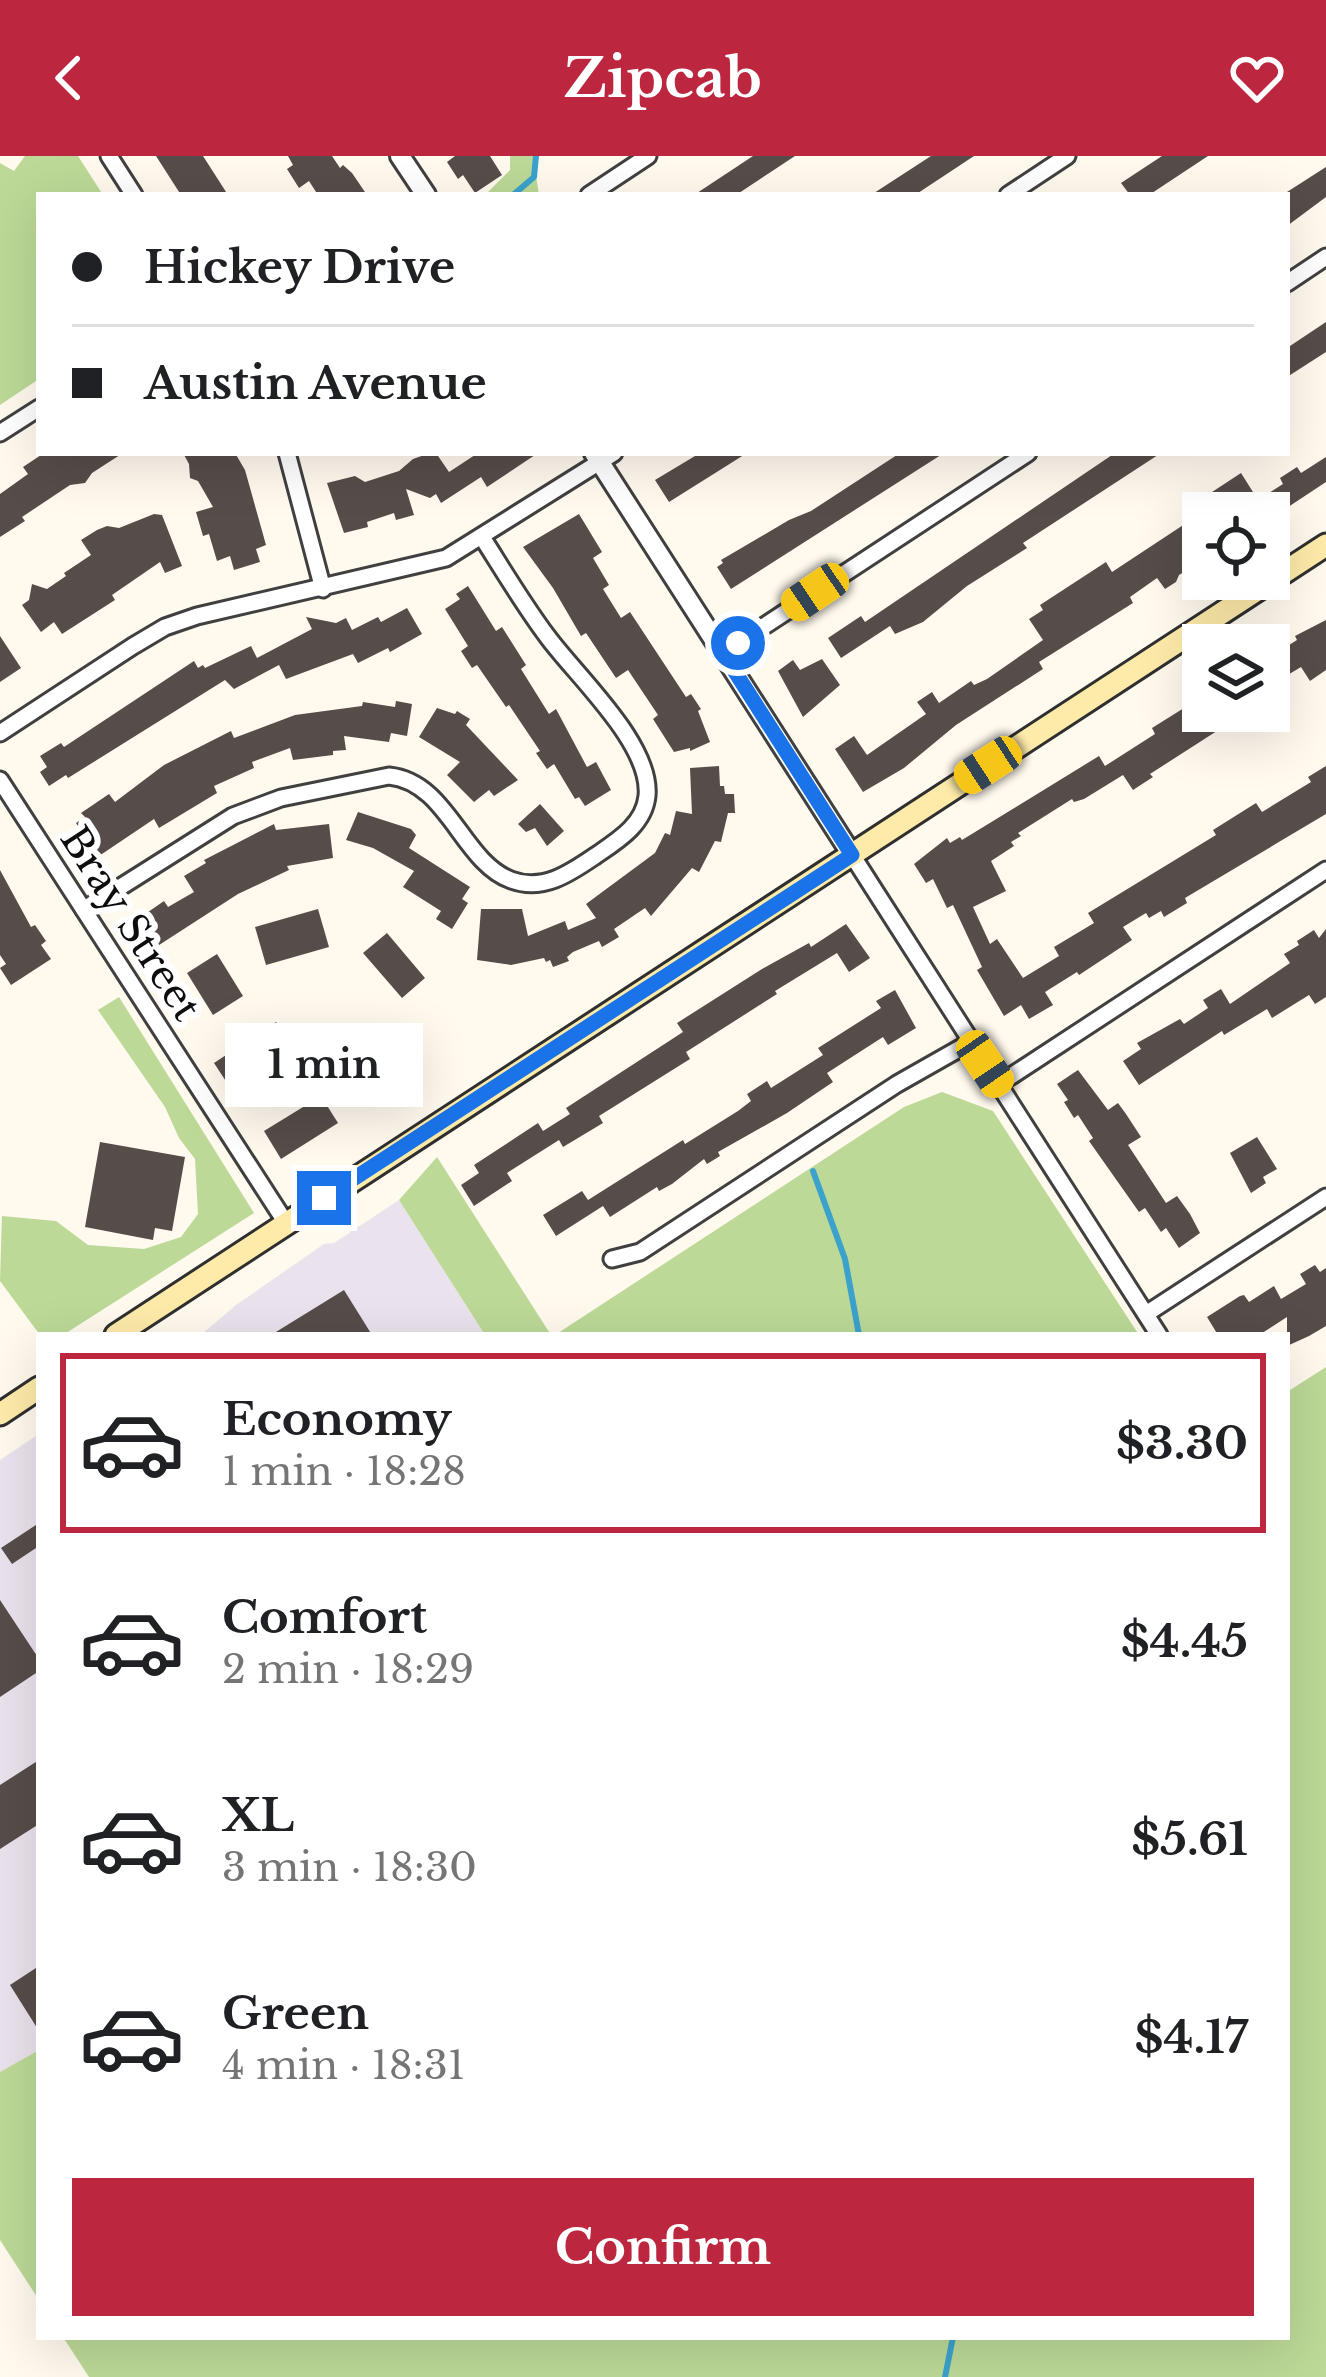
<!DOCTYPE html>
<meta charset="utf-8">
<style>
body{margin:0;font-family:"Libre Baskerville",serif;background:#f2f2f2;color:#202124;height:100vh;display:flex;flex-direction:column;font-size:45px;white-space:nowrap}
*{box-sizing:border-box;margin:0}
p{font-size:39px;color:#757577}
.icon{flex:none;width:66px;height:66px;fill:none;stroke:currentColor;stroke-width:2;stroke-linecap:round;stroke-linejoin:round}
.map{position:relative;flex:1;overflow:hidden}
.panel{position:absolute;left:36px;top:1176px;width:1254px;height:1008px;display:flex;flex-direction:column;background:#fff;border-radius:0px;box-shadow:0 12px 48px #0002}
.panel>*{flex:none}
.top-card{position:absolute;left:36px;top:36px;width:1254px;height:264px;border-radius:0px;box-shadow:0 12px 48px #0002;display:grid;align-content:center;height:264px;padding:0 36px;background:#fff}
.fabs{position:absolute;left:1182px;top:336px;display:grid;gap:24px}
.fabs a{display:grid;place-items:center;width:108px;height:108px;border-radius:0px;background:#fff;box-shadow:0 12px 48px #0002;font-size:60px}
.end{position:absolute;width:54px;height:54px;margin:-27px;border:15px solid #1a73e8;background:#fff;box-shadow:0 0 0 6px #fff}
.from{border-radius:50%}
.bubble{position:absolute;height:84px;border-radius:0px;background:#fff;box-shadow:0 12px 48px #0002;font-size:39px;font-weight:700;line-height:84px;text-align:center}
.car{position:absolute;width:36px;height:72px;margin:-36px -18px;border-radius:15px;box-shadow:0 0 9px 3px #0007;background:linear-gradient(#f5c518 24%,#345 0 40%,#f5c518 0 76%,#345 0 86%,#f5c518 0)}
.top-card b{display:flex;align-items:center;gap:42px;height:114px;font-size:45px}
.top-card b+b{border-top:3px solid #e0e0e0}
.top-card i{width:30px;height:30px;background:#202124}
ul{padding:21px 0 0;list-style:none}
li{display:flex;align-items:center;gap:36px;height:180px;margin:0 24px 18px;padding:0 12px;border:6px solid transparent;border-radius:0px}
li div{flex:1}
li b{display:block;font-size:45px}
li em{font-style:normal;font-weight:700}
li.selected{border-color:#bc273f}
li>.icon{width:108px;height:108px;stroke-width:1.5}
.primary-button{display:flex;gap:24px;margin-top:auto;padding:24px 36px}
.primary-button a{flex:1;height:138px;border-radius:0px;background:#bc273f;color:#fff;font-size:48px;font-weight:700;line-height:138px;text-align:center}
header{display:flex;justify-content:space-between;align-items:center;height:156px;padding:0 36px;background:#bc273f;color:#fff;font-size:54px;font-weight:700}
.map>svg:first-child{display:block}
.industrial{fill:#eae2ec}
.forest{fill:#bcd997}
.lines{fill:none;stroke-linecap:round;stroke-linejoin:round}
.stream{stroke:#3ba2cc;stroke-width:6}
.building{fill:#564d4a}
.minor-casing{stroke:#404040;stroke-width:21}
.tertiary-casing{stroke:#404040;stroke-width:24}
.secondary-casing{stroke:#2f2f2f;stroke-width:27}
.minor{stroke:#fff;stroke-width:15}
.tertiary{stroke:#fff;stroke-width:18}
.secondary{stroke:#feebaa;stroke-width:21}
.route{stroke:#1a73e8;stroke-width:15}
.labels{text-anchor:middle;stroke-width:12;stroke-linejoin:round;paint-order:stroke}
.street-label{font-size:39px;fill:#0d0d0d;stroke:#fff}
</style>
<header><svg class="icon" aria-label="back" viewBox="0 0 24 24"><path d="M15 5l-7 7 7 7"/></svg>Zipcab<svg class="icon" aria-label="heart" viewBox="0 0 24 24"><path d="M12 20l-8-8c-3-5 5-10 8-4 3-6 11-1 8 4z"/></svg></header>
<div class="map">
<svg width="1326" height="2221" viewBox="0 0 1326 2221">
<rect width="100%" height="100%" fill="#fff9ee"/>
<g class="industrial">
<path d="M399 1044 485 1179H201L236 1149 324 1088 334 1087Z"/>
<path d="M39 1278V1894L0 1916V1304Z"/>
</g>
<g class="forest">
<path d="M25 0H78L103 39H39V223L0 249V7L14 15Z"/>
<path d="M510 0H533L539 39H485L510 14Z"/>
<path d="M119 841 254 1057 63 1179H40L0 1125 2 1060 56 1065 88 1089 144 1093 181 1081 198 1058 195 1003 179 982 165 951 98 854Z"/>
<path d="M942 936 993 955 1139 1179H555L904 951Z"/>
<path d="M437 1001 551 1179H485L399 1044Z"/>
<path d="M1326 1211V2221H89L63 2181H1287V1236Z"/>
<path d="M39 1894V2144L0 2084V1916Z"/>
</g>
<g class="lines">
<g class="stream">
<path d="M513 39 534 21 536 0"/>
<path d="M813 1015 845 1103 859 1179"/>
<path d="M945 2221 953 2181"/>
</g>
</g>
<g class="building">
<path d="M156 0H203L228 39H181Z"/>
<path d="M288 0H332L340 12 343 9 352 17 367 39H318L309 25 299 32 287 13 293 9Z"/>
<path d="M455 0H490L502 19 475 37 463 19 458 23 447 6Z"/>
<path d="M753 0H795L736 39H694Z"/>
<path d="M931 0H974L915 39H871Z"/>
<path d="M1162 0H1208L1149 39H1130L1121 27Z"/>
<path d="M1326 11V41L1287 70V36Z"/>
<path d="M1326 166V196L1287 221V192Z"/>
<path d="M44 297H123L92 317 85 327 70 329 22 361 25 365 0 381V338L28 318 23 311Z"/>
<path d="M183 297H235L245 314 266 389 256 393 260 406 234 414 230 400 217 405 209 378 203 380 196 356 213 351 198 325 190 322 189 308Z"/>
<path d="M430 297H436L449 316 478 297H538L487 331 481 321 441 347 436 338 430 342 406 333 414 359 396 364 394 357 367 366 368 371 344 377 327 327 355 320 365 326 399 315 413 303Z"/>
<path d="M700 297H747L669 346 655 324Z"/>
<path d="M900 297H944L731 433 717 411 723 407 721 404 789 364 811 355Z"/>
<path d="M1115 297H1161L1023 387 1027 392 967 430 923 466 895 478 890 470 841 502 828 482 861 460 865 466Z"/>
<path d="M1326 301V326L1279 357H1221L1209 338 1241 317 1258 344 1283 328 1280 322 1297 311 1301 317Z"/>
<path d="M1203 356V404L1179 419 1176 426 1165 433 1157 422 1130 441 1133 447 1039 506 1043 513 956 569 904 612 863 636 835 593 854 580 867 599 926 558 917 546 932 536 939 547 971 525 974 529 987 523 1043 484 1029 463 1043 454 1040 449 1106 406 1112 416Z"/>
<path d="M154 358 162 359 182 410 165 417 160 406 112 439 115 444 62 478 54 466 41 476 22 449 29 444 32 428 47 433 66 420 64 417 91 399 81 384 97 374 107 370 119 372Z"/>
<path d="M579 358 602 396 593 402 609 429 603 433 621 462 630 456 686 541 691 538 701 553 698 555 710 586 690 595V592L674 596 653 563 658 559 628 514 616 522 586 477 581 480 553 432 523 391Z"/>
<path d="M468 430 496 475 502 471 526 509 521 513 549 558 556 553 587 611 596 606 611 634 585 650 579 641 575 643 554 608 547 613 536 597 540 595 509 549 506 551 477 509 472 512 461 495 468 490 445 453 460 443 456 438Z"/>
<path d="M407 452 422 478 390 496 388 492 358 507 353 498 286 523 279 509 234 533 225 524 68 622 66 619 49 630 40 616 47 611 40 600 61 587 64 591 194 505 198 512 203 509 205 512 251 490 257 502 312 473 306 461 336 467 346 462 352 474 378 461 381 466Z"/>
<path d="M1326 464V514L1310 525 1301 511 1269 530V502L1297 484 1295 480Z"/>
<path d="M0 480 21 512 0 526Z"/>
<path d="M822 503 840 529 803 561 778 515 793 504 800 514Z"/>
<path d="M396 545 412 548 407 580 391 577 389 586 344 580 346 594 333 595V599L293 604 290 592 252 606 254 612 214 630 217 637 159 672 154 663 99 700 76 667 85 661 81 657 109 638 115 646 164 609 231 575 234 582 295 559 362 550 363 546 395 551Z"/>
<path d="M1192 547 1197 555H1248L1150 618 1153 621 1133 634 1123 619 1084 643 1074 646 1072 643 1018 677 1021 680 1011 686 1014 690 991 705 1006 735 973 751 990 788 997 783 1023 822 1059 800 1054 791 1094 767 1088 757 1216 679 1213 674 1256 647 1262 656 1311 626 1308 621 1326 610V658L1185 742 1187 747 1164 761 1161 755 1149 762 1146 757 1123 771 1132 784 1079 819 1077 816 1045 836 1053 849 1029 863 1021 849 1004 860 977 814 982 811 953 749 947 752 933 723 926 727 914 708 947 682 950 687 960 681 962 684 1099 600 1105 610 1155 578 1152 572Z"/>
<path d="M437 552 455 558 457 555 470 563 466 569 518 624 494 640 489 634 474 646 447 619 460 606 419 581Z"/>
<path d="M719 610 720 630H724L725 638H734L735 657H728L721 686 715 685 699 716 692 712 651 760 645 752 614 773 619 781 602 791 599 785 573 796 567 801 569 805 553 811 550 804 546 806 544 802 511 809 477 804 481 753H522L528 780 565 765 568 774 596 762 586 748 655 697 665 677 670 679 676 655 692 658 690 612Z"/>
<path d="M540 648 564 675 547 690 535 672 526 676 518 668Z"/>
<path d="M358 656 411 673 416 679 409 692 470 731 462 743 468 747 452 773 436 763 441 755 403 731 414 715 373 692 346 684Z"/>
<path d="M274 668 276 674 329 668 333 702 287 710 289 714 238 738 156 791 138 763 164 745 168 751 194 736 184 720 206 707 204 704Z"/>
<path d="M0 714 31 771 35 769 46 785 41 789 51 803 11 829 0 812 6 808 0 799Z"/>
<path d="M318 753 329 791 266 809 255 771Z"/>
<path d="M846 768 870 802 849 816 837 797 775 835 777 838 686 896 690 903 599 960 603 967 563 991 559 984 507 1017 512 1025 474 1050 461 1029 479 1017 474 1009 538 967 543 975 570 958 566 952 683 876 677 867 762 813 809 787 811 791Z"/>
<path d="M1326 773V841L1315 848 1309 839 1272 862 1267 853 1224 879 1222 875 1139 929 1123 905 1141 893 1137 887 1180 863 1184 868 1208 852 1203 844 1221 833 1230 848 1290 807 1284 798 1299 789 1297 785 1314 774 1319 782Z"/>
<path d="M387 777 425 822 402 842 363 797Z"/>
<path d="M217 798 243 840 213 859 187 817Z"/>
<path d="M895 834 916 872 888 889 883 881 827 917 833 926 787 957 718 996 720 1000 707 1008 704 1003 672 1028 659 1035 657 1031 610 1061 603 1050 556 1080 543 1059 582 1035 588 1044 683 984 685 988 738 955 751 945 747 938 767 925 771 932 823 899 818 892 881 852 876 845Z"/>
<path d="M276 866 291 893 231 933 214 907Z"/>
<path d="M393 885 409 903 358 948 342 929Z"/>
<path d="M1078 914 1108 954 1118 947 1126 958 1141 981 1128 989 1166 1047 1177 1040 1190 1058 1200 1077 1179 1092 1166 1072 1161 1076 1145 1052 1139 1056 1089 985 1093 982 1078 959 1074 962 1064 946 1068 944 1057 928Z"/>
<path d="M321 940 338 967 281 1003 264 975Z"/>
<path d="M1257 981 1277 1013 1263 1021 1266 1027 1251 1037 1230 997Z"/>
<path d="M100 986 185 1001 172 1075 155 1072 153 1084 85 1071Z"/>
<path d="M1315 1109 1320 1116 1326 1112V1170L1309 1180 1287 1190V1161L1259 1179H1218L1207 1161 1240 1140 1244 1139 1249 1146 1274 1130 1281 1143 1306 1128 1300 1118Z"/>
<path d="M344 1134 372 1179H271Z"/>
<path d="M39 1367V1390L12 1408 1 1392Z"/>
<path d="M0 1444 39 1503V1515L0 1541Z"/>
<path d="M39 1604V1668L0 1693V1629Z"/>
<path d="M39 1810V1875L10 1829Z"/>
</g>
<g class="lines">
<defs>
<g id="minor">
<path d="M109 0 134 39"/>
<path d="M589 39 648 0"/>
<path d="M1008 39 1067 0"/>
<path d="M1287 127 1326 101"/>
<path d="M0 277 39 252"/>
<path d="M287 297 323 433"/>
<path d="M723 497 1028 297"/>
<path d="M0 577 133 490 165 471 197 460 446 402 614 297"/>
<path d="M0 624 286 1067"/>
<path d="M852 699 1159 1179"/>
<path d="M84 754 233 660 281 642 389 620C448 626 462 706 511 724 543 736 570 717 595 700 617 685 644 669 647 640 652 588 576 520 547 480 523 448 503 414 482 381"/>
<path d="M999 928 1326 714"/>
<path d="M612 1103 640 1096 897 928 971 886"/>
<path d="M1146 1158 1326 1041"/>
</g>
<g id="tertiary">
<path d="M400 0 426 39"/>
<path d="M594 297 852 699"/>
</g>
<g id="secondary">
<path d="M116 1179 1326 389"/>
<path d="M0 1258 39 1232"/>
</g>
</defs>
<use href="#minor" class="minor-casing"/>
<use href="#tertiary" class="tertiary-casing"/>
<use href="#secondary" class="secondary-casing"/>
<use href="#minor" class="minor"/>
<use href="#tertiary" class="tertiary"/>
<use href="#secondary" class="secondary"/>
</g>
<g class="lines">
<path class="route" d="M324 1042 852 699 723 497 738 487"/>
</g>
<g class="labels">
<g class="street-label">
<text transform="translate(131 767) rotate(57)" y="14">Bray Street</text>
</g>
</g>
</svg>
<div class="fabs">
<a><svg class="icon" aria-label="locate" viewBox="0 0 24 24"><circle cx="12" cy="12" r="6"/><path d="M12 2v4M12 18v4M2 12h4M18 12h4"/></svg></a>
<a><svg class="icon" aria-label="layers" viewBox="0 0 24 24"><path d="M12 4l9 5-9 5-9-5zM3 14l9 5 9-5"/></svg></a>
</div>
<i class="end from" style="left:738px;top:487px"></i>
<i class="end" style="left:324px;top:1042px"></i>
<div class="bubble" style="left:225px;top:867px;width:198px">1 min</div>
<i class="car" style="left:815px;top:436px;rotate:236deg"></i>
<i class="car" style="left:988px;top:609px;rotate:237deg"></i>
<i class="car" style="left:985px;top:908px;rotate:146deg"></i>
<div class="top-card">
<b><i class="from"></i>Hickey Drive</b>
<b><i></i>Austin Avenue</b>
</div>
<section class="panel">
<ul>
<li class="selected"><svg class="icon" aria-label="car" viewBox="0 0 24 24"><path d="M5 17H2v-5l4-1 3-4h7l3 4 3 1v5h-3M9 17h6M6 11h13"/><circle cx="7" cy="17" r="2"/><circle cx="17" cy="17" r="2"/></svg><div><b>Economy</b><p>1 min · 18:28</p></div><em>$3.30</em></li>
<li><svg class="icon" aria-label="car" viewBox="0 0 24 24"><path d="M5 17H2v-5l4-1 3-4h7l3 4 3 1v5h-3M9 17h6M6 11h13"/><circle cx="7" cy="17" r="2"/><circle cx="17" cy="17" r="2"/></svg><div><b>Comfort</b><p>2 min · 18:29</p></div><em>$4.45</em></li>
<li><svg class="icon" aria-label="car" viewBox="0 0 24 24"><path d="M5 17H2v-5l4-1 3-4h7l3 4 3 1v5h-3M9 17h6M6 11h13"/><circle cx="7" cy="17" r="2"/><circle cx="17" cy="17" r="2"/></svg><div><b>XL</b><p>3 min · 18:30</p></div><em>$5.61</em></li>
<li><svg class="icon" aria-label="car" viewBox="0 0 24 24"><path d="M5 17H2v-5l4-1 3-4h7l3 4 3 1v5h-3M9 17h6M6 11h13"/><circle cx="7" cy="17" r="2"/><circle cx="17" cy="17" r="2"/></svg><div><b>Green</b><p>4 min · 18:31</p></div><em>$4.17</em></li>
</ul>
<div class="primary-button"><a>Confirm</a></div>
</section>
</div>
